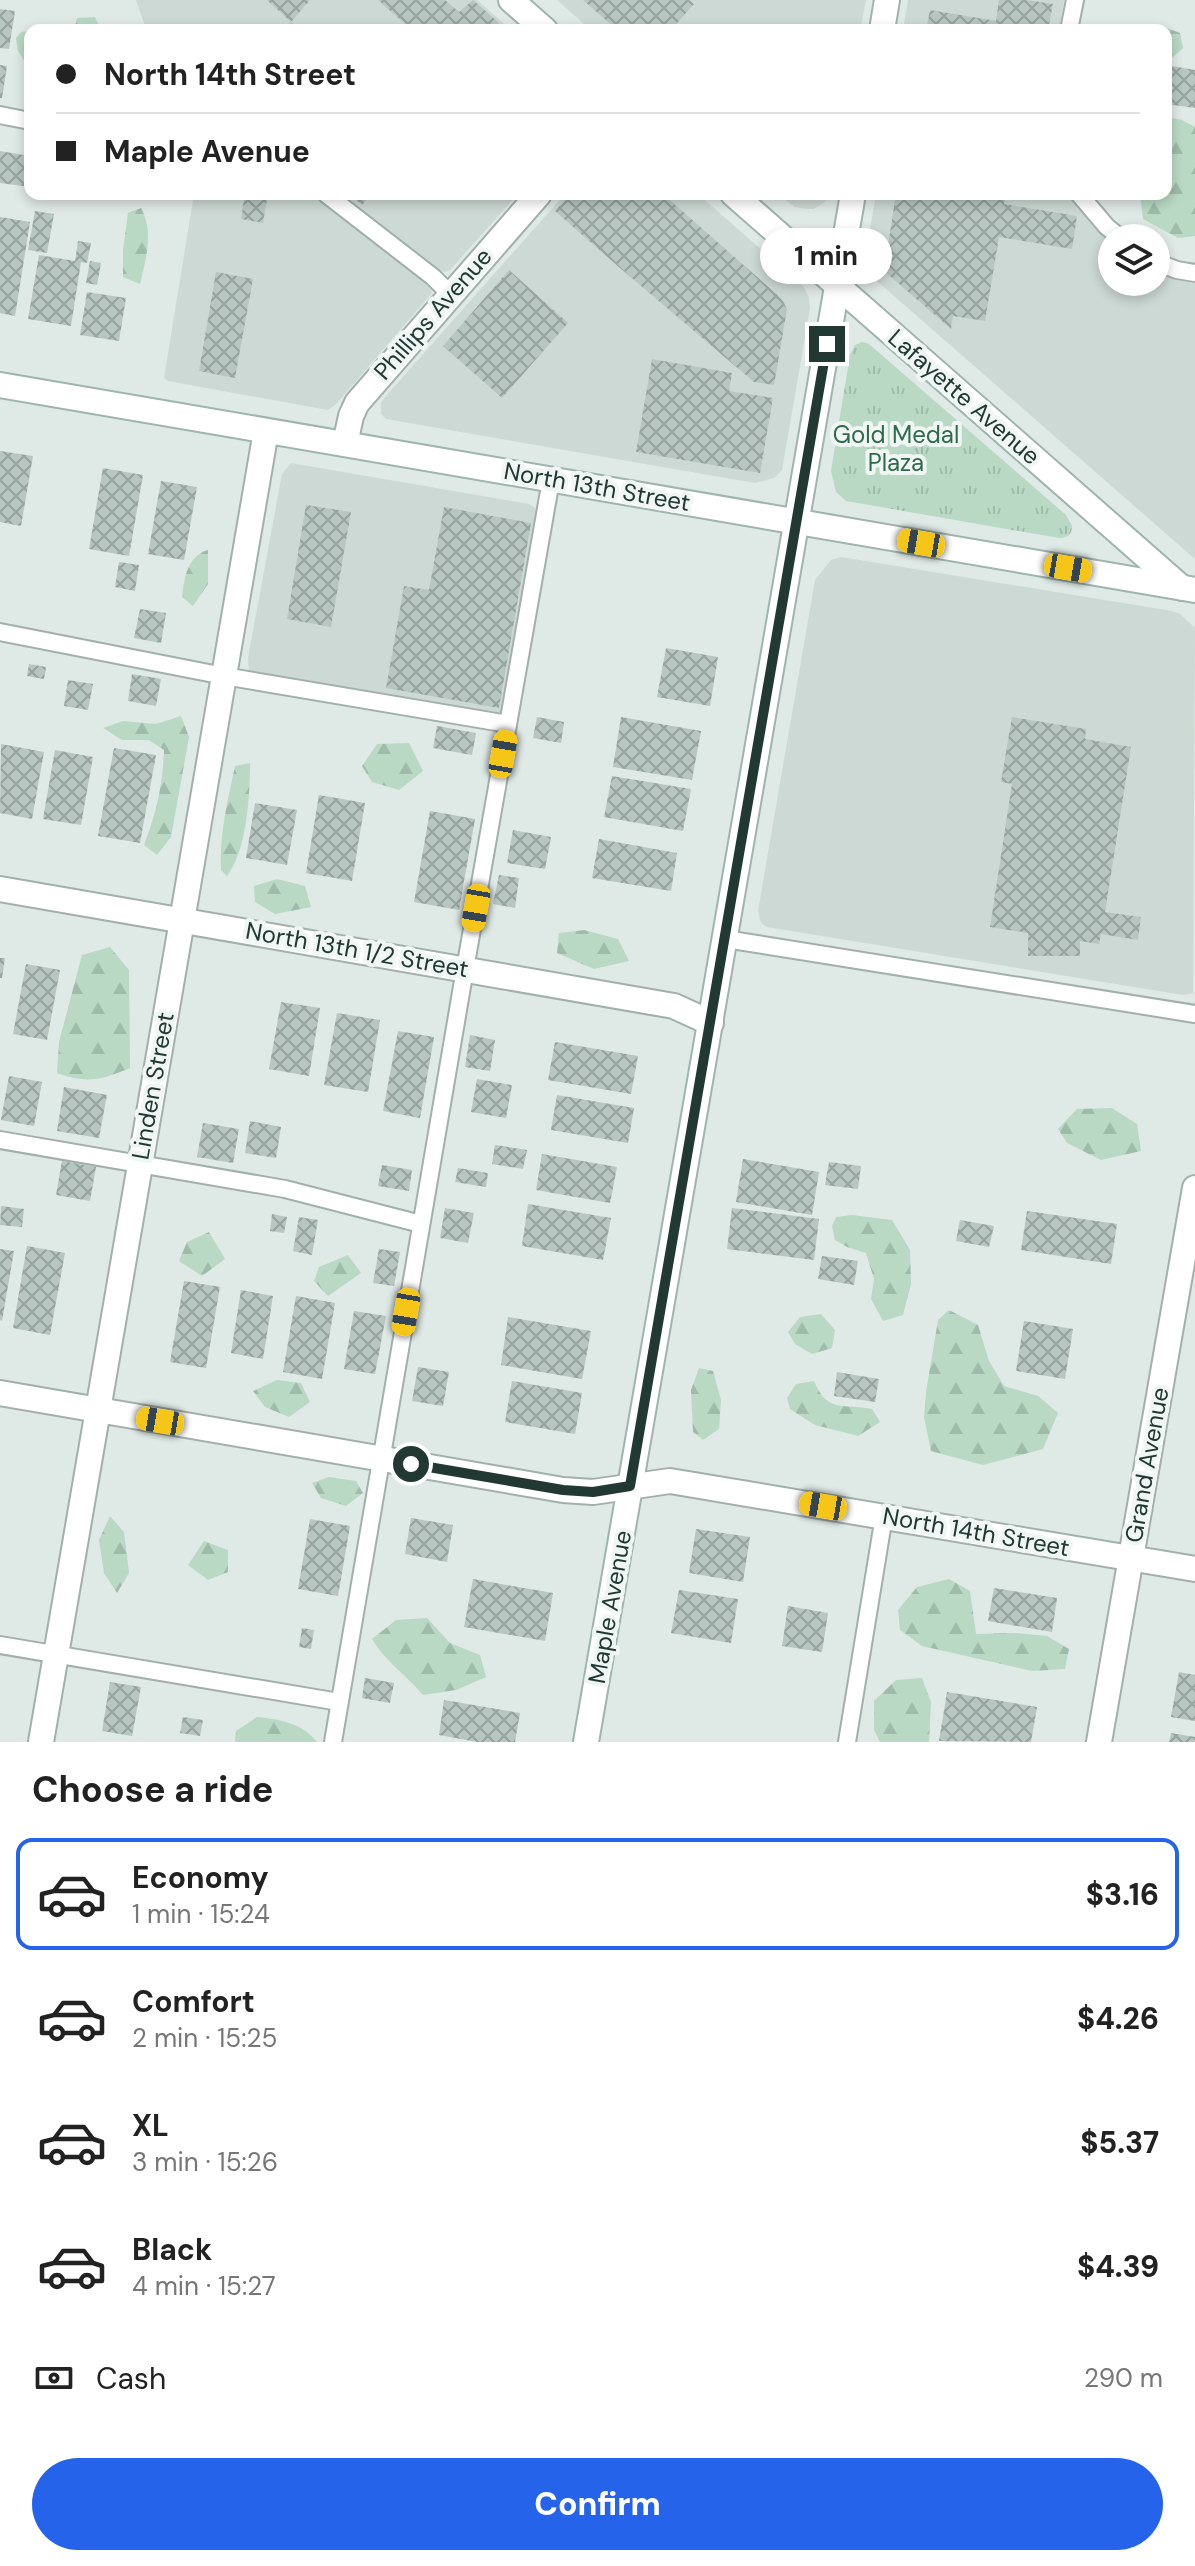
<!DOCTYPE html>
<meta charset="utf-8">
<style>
body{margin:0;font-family:"DM Sans",sans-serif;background:#f2f2f2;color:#222;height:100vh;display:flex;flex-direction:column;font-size:30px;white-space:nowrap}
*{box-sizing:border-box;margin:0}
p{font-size:26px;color:#767676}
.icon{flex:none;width:44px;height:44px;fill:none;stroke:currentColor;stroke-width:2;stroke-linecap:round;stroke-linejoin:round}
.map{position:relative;height:1742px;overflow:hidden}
.panel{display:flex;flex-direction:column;background:#fff;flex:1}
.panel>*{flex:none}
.banner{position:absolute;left:24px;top:24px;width:1148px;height:176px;border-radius:16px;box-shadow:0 4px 12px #0003;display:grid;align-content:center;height:176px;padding:0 32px;background:#fff}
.buttons{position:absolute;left:1098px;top:224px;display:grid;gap:16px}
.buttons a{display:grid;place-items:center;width:72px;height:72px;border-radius:50%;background:#fff;box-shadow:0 4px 12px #0003;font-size:40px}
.end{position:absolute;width:36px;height:36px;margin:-18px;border:10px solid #213833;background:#fff;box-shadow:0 0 0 4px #fff}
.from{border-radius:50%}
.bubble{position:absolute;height:56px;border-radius:28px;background:#fff;box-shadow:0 4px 12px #0003;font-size:26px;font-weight:800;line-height:56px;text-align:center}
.car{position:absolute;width:24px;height:48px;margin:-24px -12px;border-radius:10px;box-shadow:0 0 6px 2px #0007;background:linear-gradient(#f5c518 24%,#345 0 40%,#f5c518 0 76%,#345 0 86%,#f5c518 0)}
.banner b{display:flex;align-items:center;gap:28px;height:76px;font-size:30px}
.banner b+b{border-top:2px solid #e0e0e0}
.banner i{width:20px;height:20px;background:#222}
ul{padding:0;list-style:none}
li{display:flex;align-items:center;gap:24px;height:112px;margin:0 16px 12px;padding:0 16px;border:4px solid transparent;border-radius:16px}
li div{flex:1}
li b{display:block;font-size:30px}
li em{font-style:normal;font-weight:800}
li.active{border-color:#2563eb}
li>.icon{width:72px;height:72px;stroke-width:1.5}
h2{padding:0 32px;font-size:36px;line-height:96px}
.pay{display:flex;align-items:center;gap:20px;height:88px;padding:0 32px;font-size:30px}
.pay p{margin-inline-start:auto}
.button{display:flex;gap:16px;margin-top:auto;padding:16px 32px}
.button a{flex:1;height:92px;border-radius:48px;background:#2563eb;color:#fff;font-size:32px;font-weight:800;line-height:92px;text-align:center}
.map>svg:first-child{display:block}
.built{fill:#cdd9d4}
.forest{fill:url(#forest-firs)}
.park{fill:url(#park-tufts)}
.building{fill:url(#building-cross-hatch)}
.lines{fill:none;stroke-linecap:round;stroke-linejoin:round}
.lane-casing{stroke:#a2b0ac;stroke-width:20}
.street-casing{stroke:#a2b0ac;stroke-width:28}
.secondary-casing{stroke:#9fb4ae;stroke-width:28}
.lane{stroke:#fff;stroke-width:16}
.street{stroke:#fff;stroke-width:24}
.secondary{stroke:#fff;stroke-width:24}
.route{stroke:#213833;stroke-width:10}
.labels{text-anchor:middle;stroke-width:8;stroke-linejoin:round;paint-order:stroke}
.street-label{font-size:24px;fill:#213833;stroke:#eff6f3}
.park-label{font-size:24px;fill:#2f6b4b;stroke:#eff6f3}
</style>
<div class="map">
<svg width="1195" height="1742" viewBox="0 0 1195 1742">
<defs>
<pattern id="forest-firs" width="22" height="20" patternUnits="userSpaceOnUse" patternTransform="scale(2)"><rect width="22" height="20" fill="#b9d9c4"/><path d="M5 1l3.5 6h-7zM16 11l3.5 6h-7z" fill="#9fbba9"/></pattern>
<pattern id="park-tufts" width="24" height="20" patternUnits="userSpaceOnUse" patternTransform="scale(2)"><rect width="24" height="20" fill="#b9d9c4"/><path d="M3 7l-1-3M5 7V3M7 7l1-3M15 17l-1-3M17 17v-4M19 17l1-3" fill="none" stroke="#9fbba9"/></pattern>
<pattern id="building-cross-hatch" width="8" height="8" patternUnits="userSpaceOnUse" patternTransform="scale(2)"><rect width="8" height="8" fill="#b8c6c1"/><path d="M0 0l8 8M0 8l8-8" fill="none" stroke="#95a29d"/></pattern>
</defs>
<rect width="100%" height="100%" fill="#dfe9e5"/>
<g class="built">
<path d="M136 0H477L511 30H150L145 26Z"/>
<path d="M557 0H866L860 30H591Z"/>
<path d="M908 0H1064L1059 30H903Z"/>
<path d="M194 194H313L424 278 430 285 432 293 336 404 328 410 168 381 164 378Z"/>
<path d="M342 194H518L450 270 445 272 440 271Z"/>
<path d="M565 194H698L804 287 809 298 810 308 782 470 774 478 755 483 386 419 381 414V403L385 397Z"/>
<path d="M777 194H830L825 202 814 209H806L795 207Z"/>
<path d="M876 194H1071L1094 224 1112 241V282H1156V272L1174 279 1195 283V559L878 282 864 263Z"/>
<path d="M291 463 529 504 535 508 537 514 503 708 500 713 493 714 254 674 249 670 248 658 282 474Z"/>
<path d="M841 557 1172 611 1180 614 1195 628 1193 993 1183 995 767 927 761 923 758 911 815 580 831 560Z"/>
</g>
<g class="forest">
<path d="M95 17 101 30H74L77 18Z"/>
<path d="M1138 26H1162L1180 33 1183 48 1171 59 1166 58V30H1131Z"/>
<path d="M30 31V65H27L18 51 16 38 21 32Z"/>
<path d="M1166 117 1182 120 1195 127V236L1178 238 1143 219 1140 194H1166Z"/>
<path d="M141 208C154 231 146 259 140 284L123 277V250L128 213Z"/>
<path d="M208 550V584L193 606 182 597C184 579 187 556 208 550Z"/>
<path d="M181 716 189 737 171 837 157 855 144 845C156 814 163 784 164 750L149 740H122L103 728 123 721 156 724Z"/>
<path d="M409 743 423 771 399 790 372 782 362 766 377 744Z"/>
<path d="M250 763C250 795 247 850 227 876L221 870C219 835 228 800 235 766Z"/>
<path d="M277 879 305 886 311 907 275 914 255 902 254 886Z"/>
<path d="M584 930 618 939 629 961 594 969 557 953 559 933Z"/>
<path d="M110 947 129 970 130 1068C101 1080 87 1084 57 1073L59 1042 82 955Z"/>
<path d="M1112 1108 1137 1124 1141 1151 1101 1160 1067 1143 1058 1129 1077 1109Z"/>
<path d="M852 1215 892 1220 910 1250 911 1284 903 1315 883 1321 871 1299 874 1279 866 1253 847 1247 835 1240 832 1226 836 1217Z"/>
<path d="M209 1232 225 1259 202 1276 179 1261 187 1242Z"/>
<path d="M348 1255 361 1273 328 1296 314 1281 319 1267Z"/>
<path d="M949 1310 978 1325 989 1361 1004 1386 1038 1396 1058 1413 1043 1449 983 1465 931 1451 924 1417 926 1392 938 1320Z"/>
<path d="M821 1314 835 1330 832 1348 812 1354 795 1344 788 1332 800 1317Z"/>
<path d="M699 1368 713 1371 721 1400 719 1429 703 1440 693 1432 691 1390Z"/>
<path d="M277 1380 301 1383 310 1402 289 1417 265 1407 253 1391Z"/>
<path d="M814 1381C828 1414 842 1403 872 1409L880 1422 858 1436 815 1425 790 1409 787 1398 796 1384Z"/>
<path d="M329 1477 356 1481 363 1493 346 1506 321 1498 312 1483Z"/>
<path d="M110 1516 124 1532 129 1573 117 1593 104 1573 99 1540Z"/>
<path d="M204 1541 228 1550V1572L208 1580 188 1565Z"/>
<path d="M949 1579 970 1591 976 1634 1015 1633 1047 1636 1069 1649 1065 1669 1032 1671 922 1646 900 1630 898 1610 917 1587Z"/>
<path d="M427 1618 450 1643 480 1655 486 1677 456 1690 423 1695C406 1675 386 1662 372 1639L396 1620Z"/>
<path d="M922 1678 931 1702 929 1742H880L874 1730V1701L896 1680Z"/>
<path d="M257 1717C280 1720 301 1722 317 1742H235L236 1731Z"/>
</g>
<path class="park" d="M862 342 869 344 1066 515 1072 526C1072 535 1067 538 1059 538L846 501 836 492 831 471 850 355 855 345Z"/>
<g class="building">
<path d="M267 0H310L291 22Z"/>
<path d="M378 0H445L459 12 473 0 499 23 493 30H412Z"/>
<path d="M583 0H689L694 4 671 30H617Z"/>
<path d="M999 0H1027L1053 4 1048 30H926L930 10 996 21Z"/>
<path d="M0 9 15 11 9 49 0 48Z"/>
<path d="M291 22 300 30H284Z"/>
<path d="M0 65 7 66 2 98H0Z"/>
<path d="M1166 65 1195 70V108L1166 104Z"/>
<path d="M0 151 30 156V187L0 183Z"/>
<path d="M245 194H268L263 223 241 219Z"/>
<path d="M349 194H372L362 205Z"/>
<path d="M570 194H663L782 299 787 309 774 385 754 382 620 268 555 211Z"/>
<path d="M896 194H988L1006 197 1004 204 1077 216 1072 249 999 237 985 321 953 316 951 329 884 271Z"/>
<path d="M35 211 54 214 47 253 28 250Z"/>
<path d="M0 217 30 222 15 316 0 313Z"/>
<path d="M78 241 91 243 87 263 81 262 71 326 28 319 39 255 75 261Z"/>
<path d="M90 261 101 263 97 285 86 283Z"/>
<path d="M509 270 568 323 502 398 443 346Z"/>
<path d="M216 272 253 279 235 378 199 371Z"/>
<path d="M87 292 126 298 119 341 80 335Z"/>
<path d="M652 359 732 373 729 391 773 398 760 473 636 452Z"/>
<path d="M0 451 33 456 21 526 0 522Z"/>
<path d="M103 468 143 475 129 556 89 549Z"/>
<path d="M161 481 197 487 184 560 148 554Z"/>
<path d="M306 505 351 512 331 627 287 619Z"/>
<path d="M444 507 531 523 499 708 386 688 404 586 429 590Z"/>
<path d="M119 562 139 565 135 591 115 587Z"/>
<path d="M140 609 166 613 161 643 134 638Z"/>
<path d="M666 648 718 657 710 706 657 697Z"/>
<path d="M29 664 46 667 44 679 27 676Z"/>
<path d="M132 674 161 679 156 706 128 701Z"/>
<path d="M68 680 93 684 88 710 64 706Z"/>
<path d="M537 717 564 722 561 743 533 738Z"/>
<path d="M621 717 701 731 692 780 613 767Z"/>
<path d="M1012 717 1086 729 1085 739 1131 747 1105 912 1141 917 1138 940 1101 934 1099 944 1080 941V956H1028V933L990 927 1012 784 1001 782Z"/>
<path d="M437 726 476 733 472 755 433 748Z"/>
<path d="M1 744 44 752 32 819 0 813Z"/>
<path d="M114 748 156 755 140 843 98 836Z"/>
<path d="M55 750 93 757 81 825 43 819Z"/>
<path d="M612 776 691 789 683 831 604 817Z"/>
<path d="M319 795 365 803 352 881 306 873Z"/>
<path d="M255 803 297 810 287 865 246 858Z"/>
<path d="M430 811 475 819 459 910 414 902Z"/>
<path d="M513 830 551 837 545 869 507 863Z"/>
<path d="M599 839 677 853 671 891 592 878Z"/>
<path d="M499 875 519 878 515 908 493 904Z"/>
<path d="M0 958H5L2 978H0Z"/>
<path d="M26 964 60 970 47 1040 13 1034Z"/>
<path d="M281 1002 320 1008 309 1076 269 1069Z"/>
<path d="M337 1013 380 1020 368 1092 324 1085Z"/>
<path d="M398 1031 434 1037 420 1118 383 1111Z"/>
<path d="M470 1035 495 1040 490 1071 465 1067Z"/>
<path d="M555 1042 638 1056 631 1094 548 1080Z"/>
<path d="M9 1076 42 1082 34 1126 1 1120Z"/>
<path d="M477 1079 512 1085 506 1118 471 1112Z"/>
<path d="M64 1087 107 1095 99 1138 57 1131Z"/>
<path d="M557 1095 634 1108 628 1143 551 1130Z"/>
<path d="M250 1121 281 1127 276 1158 245 1153Z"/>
<path d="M203 1123 239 1129 233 1163 197 1157Z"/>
<path d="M495 1145 527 1150 523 1169 492 1164Z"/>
<path d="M542 1154 617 1167 610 1203 536 1190Z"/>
<path d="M743 1159 819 1172 812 1215 736 1202Z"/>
<path d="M62 1161 96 1167 90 1201 56 1195Z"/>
<path d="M829 1162 861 1166 858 1189 825 1185Z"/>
<path d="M382 1165 412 1170 409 1191 378 1186Z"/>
<path d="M458 1168 488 1173 486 1187 455 1182Z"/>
<path d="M528 1204 611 1218 603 1260 522 1246Z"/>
<path d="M1 1206 24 1209 22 1227 0 1225Z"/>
<path d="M445 1208 474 1213 468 1243 440 1238Z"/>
<path d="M732 1208 819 1219 814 1260 727 1249Z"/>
<path d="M1027 1211 1117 1224 1111 1264 1021 1250Z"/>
<path d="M272 1214 287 1217 284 1233 270 1231Z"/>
<path d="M299 1217 318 1220 312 1255 293 1251Z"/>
<path d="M960 1220 994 1226 989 1247 956 1241Z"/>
<path d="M27 1246 65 1253 50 1335 13 1328Z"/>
<path d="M0 1249 14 1251 2 1321 0 1320Z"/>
<path d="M379 1249 400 1252 394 1286 373 1283Z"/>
<path d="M822 1256 858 1261 854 1285 818 1279Z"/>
<path d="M184 1281 220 1287 206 1368 170 1362Z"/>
<path d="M241 1290 273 1296 263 1359 231 1353Z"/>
<path d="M296 1296 335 1303 322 1379 283 1372Z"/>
<path d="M354 1311 386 1316 375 1374 344 1369Z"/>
<path d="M508 1317 591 1331 582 1379 501 1365Z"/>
<path d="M1024 1321 1073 1329 1065 1379 1016 1371Z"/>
<path d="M418 1367 449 1372 443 1406 412 1401Z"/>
<path d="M837 1372 879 1379 875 1402 834 1396Z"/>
<path d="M512 1381 582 1393 575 1434 505 1422Z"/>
<path d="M411 1518 453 1525 447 1562 405 1554Z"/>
<path d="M310 1519 350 1526 338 1596 298 1589Z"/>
<path d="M696 1529 750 1537 743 1582 689 1573Z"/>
<path d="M473 1579 553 1593 545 1641 464 1627Z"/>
<path d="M994 1588 1057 1598 1052 1632 988 1621Z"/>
<path d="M679 1590 738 1599 731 1643 671 1633Z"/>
<path d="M788 1606 828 1613 822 1652 782 1646Z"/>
<path d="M302 1628 314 1630 311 1649 299 1647Z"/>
<path d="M1179 1672 1195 1675V1721L1171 1717Z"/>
<path d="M365 1678 394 1683 390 1703 362 1698Z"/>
<path d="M110 1682 141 1687 132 1736 102 1731Z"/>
<path d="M947 1692 1037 1707 1031 1742 939 1741Z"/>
<path d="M444 1700 520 1713 515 1742H477L439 1735Z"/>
<path d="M183 1717 203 1720 200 1736 180 1733Z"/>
<path d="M1171 1733 1195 1737V1742H1169Z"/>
</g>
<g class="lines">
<defs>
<g id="lane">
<path d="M1069 30 1075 0"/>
<path d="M0 115 30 121"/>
<path d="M326 194 433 277 450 294"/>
<path d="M1079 194 1107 227 1121 238"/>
<path d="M1156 262 1177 270 1195 273"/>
<path d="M0 632 224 676 508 724"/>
<path d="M725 939 1195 1014"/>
<path d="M0 1140 285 1189 421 1224"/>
<path d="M0 1645 339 1702"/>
<path d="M333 1742 465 969 551 480"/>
<path d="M847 1742 884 1516"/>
</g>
<g id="street">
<path d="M345 444 351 416 357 403 539 194"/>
<path d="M0 889 674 1006 711 1023"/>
<path d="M0 1393 563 1490 593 1492 670 1481 1195 1569"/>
<path d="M41 1742 266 431"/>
<path d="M1099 1742 1195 1188"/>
</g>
<g id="secondary">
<path d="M511 0 545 30"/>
<path d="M882 30 887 0"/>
<path d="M733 194 1182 588"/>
<path d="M0 385 1195 590"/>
<path d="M586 1742 853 194"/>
</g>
</defs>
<use href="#lane" class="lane-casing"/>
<use href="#street" class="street-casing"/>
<use href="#secondary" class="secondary-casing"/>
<use href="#lane" class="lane"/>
<use href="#street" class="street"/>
<use href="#secondary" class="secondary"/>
</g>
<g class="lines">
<path class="route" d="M411 1464 563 1490 593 1492 630 1486 827 344"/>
</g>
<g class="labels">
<g class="street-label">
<text transform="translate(433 314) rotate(-49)" y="8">Phillips Avenue</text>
<text transform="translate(964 397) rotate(41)" y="8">Lafayette Avenue</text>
<text transform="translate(597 487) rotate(10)" y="8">North 13th Street</text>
<text transform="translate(357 950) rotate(10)" y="8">North 13th 1/2 Street</text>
<text transform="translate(153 1086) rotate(-80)" y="8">Linden Street</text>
<text transform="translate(1147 1465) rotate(-80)" y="8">Grand Avenue</text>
<text transform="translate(976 1532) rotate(10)" y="8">North 14th Street</text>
<text transform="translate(610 1607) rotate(-80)" y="8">Maple Avenue</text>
</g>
<g class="park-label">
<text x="896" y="443">Gold Medal<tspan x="896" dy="28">Plaza</tspan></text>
</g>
</g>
</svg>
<div class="buttons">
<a><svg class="icon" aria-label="layers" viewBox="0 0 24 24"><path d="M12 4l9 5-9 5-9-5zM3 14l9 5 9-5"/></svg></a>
</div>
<i class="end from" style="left:411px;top:1464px"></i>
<i class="end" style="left:827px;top:344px"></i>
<div class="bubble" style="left:760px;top:228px;width:132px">1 min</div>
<i class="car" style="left:921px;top:543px;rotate:280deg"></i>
<i class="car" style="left:1068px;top:568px;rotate:100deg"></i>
<i class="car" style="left:503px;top:754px;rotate:10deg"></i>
<i class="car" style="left:476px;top:908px;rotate:190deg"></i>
<i class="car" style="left:406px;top:1312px;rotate:190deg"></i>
<i class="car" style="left:160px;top:1421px;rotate:280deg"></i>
<i class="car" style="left:823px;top:1506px;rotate:280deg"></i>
<div class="banner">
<b><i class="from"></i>North 14th Street</b>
<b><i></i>Maple Avenue</b>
</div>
</div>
<section class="panel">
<h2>Choose a ride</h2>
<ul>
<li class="active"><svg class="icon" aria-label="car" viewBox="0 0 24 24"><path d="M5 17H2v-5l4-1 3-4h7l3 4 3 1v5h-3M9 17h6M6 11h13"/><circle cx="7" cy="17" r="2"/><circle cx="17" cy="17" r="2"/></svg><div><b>Economy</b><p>1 min · 15:24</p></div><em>$3.16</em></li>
<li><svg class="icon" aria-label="car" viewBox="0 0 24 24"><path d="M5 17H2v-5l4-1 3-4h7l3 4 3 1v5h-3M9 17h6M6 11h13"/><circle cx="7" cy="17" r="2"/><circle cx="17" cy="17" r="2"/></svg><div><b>Comfort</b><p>2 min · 15:25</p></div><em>$4.26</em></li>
<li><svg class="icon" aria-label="car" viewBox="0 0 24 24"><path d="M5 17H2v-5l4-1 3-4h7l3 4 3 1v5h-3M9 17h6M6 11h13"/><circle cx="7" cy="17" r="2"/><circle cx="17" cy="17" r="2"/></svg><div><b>XL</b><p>3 min · 15:26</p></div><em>$5.37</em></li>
<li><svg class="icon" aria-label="car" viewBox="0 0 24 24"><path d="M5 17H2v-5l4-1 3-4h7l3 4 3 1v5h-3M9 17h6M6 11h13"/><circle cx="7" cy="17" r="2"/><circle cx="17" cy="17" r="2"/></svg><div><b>Black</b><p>4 min · 15:27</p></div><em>$4.39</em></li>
</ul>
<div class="pay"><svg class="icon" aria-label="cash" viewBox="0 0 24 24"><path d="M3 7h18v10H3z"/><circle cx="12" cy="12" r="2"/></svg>Cash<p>290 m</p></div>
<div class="button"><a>Confirm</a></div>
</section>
